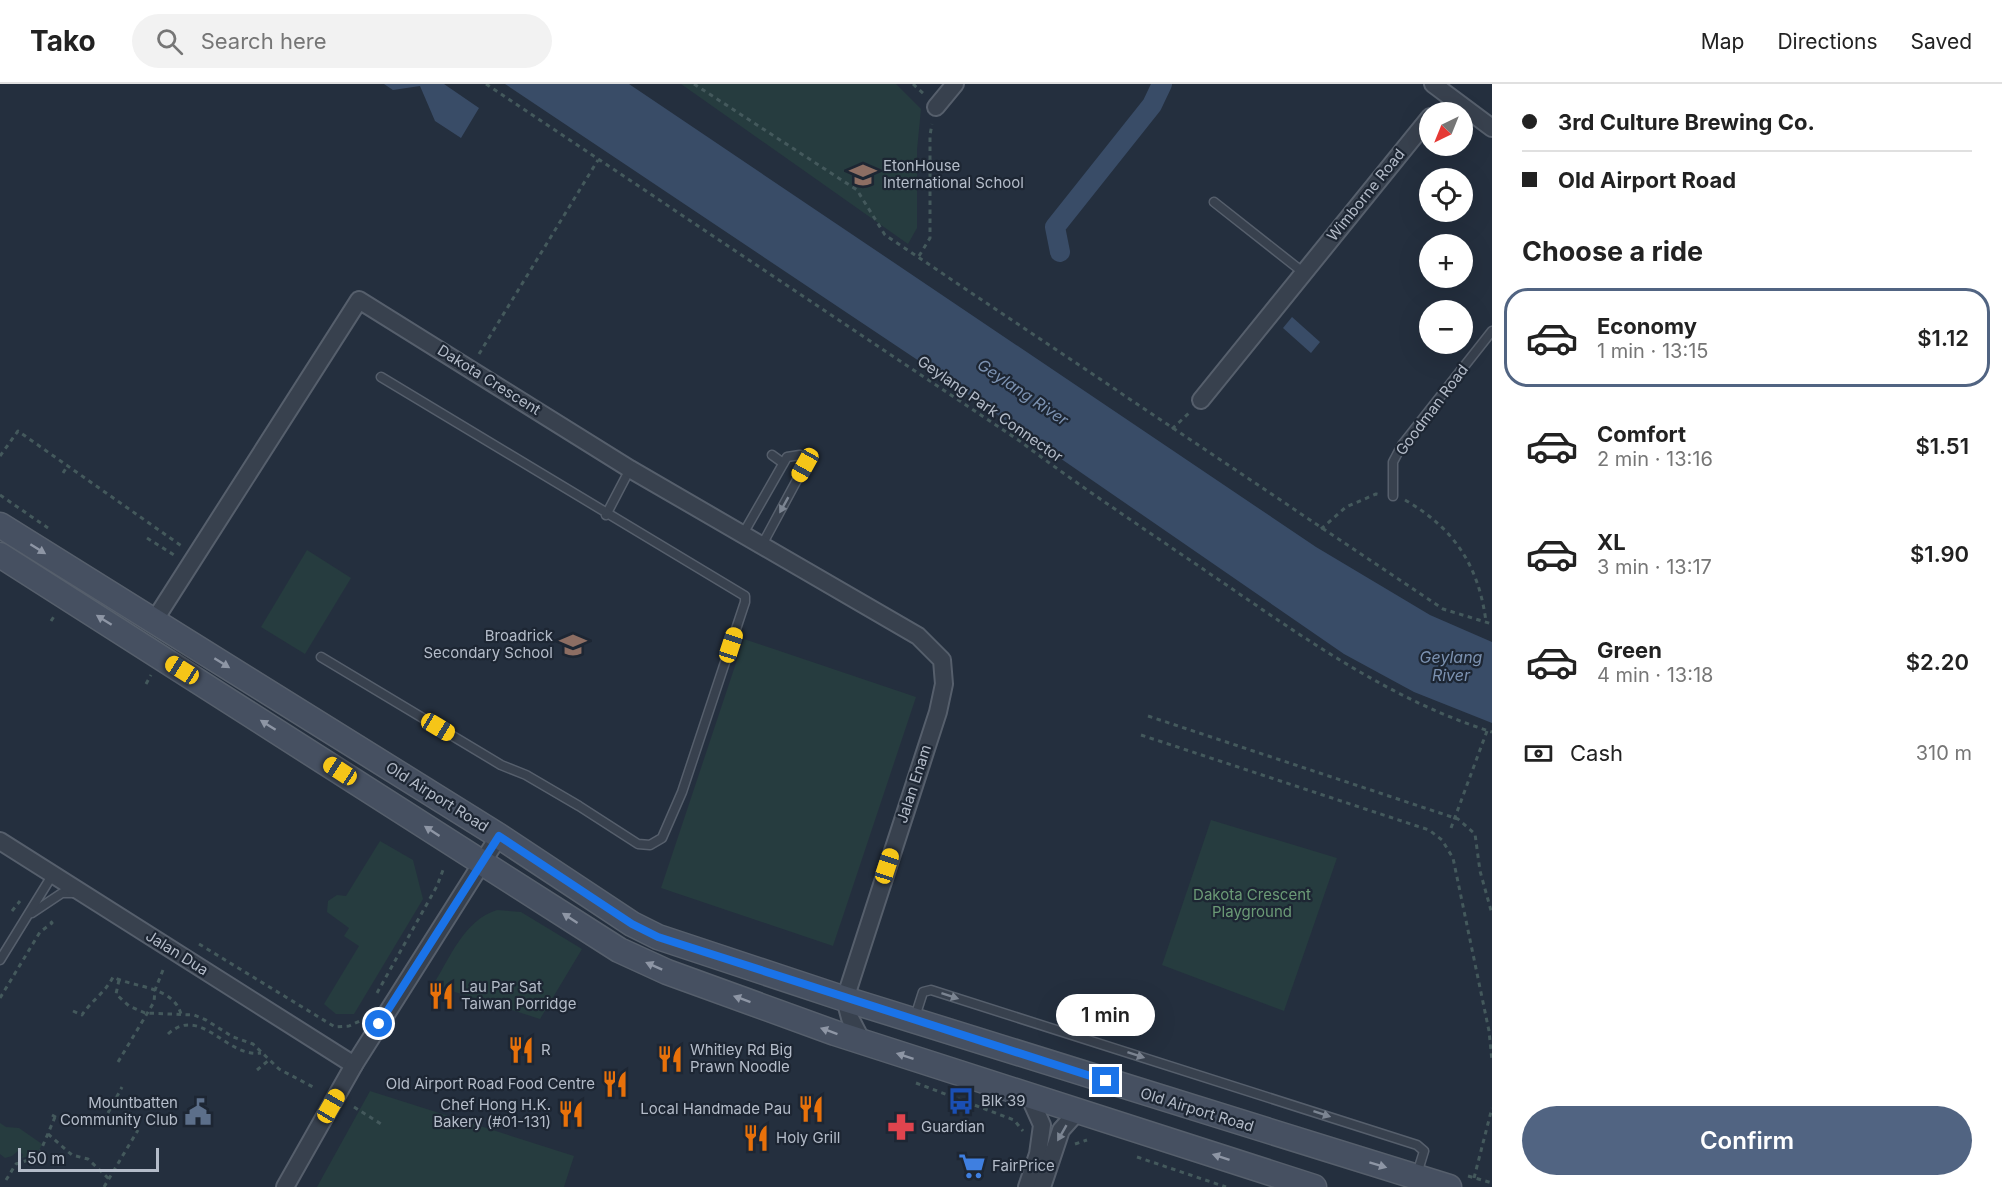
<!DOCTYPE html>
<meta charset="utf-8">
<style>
body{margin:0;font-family:Inter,sans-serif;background:#f2f2f2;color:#222;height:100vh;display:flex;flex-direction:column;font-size:22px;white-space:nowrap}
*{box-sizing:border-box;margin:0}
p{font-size:20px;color:#767676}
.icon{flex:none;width:33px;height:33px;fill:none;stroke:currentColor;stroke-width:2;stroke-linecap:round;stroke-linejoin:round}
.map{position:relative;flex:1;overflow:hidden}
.side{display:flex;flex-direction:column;background:#fff;width:510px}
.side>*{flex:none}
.guide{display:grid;align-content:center;height:132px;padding:0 30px;background:#fff}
.needle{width:39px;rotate:223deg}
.buttons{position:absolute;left:1419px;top:18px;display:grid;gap:12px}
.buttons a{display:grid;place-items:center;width:54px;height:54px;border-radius:50%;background:#fff;box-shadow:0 6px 24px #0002;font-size:30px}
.scale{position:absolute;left:18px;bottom:15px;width:141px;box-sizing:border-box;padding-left:6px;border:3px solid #b4bcc9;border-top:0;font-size:16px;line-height:21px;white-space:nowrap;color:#b4bcc9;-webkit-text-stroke:4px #1d2633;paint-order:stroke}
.end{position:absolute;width:27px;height:27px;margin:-14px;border:8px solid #1a73e8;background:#fff;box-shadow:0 0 0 3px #fff}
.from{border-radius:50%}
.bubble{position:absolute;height:42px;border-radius:21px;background:#fff;box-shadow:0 6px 24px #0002;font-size:20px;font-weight:600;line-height:42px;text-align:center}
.car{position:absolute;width:18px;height:36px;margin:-18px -9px;border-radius:8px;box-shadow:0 0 4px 2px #0007;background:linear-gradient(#f5c518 24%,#345 0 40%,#f5c518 0 76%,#345 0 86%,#f5c518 0)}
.guide b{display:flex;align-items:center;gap:21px;height:57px;font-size:22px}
.guide b+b{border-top:2px solid #e0e0e0}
.guide i{width:15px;height:15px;background:#222}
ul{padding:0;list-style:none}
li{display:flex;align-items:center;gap:18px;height:99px;margin:0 12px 9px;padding:0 18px;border:3px solid transparent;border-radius:24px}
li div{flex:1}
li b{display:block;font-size:22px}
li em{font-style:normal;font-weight:600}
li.active{border-color:#516482}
li>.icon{width:54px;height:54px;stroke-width:1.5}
h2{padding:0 30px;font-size:27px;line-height:72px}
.pay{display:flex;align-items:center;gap:15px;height:66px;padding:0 30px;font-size:22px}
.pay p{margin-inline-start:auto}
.button{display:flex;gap:12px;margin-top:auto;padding:12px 30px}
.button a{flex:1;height:69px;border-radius:36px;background:#516482;color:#fff;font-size:24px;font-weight:600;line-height:69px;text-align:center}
header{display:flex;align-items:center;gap:36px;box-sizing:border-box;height:84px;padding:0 30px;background:#fff;border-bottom:2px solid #e0e0e0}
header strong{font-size:28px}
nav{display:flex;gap:33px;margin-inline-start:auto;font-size:21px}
.search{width:420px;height:54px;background:#f2f2f2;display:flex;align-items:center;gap:15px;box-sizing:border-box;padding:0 21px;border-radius:33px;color:#767676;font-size:22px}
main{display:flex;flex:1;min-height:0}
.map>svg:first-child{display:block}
.green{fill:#263c3f}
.water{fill:#394c67}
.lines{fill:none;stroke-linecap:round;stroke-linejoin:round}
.canal{stroke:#394c67;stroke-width:20}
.service-casing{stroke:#565f6c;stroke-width:11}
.minor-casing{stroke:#565f6c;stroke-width:20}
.secondary-casing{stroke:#565f6c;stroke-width:27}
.path{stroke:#44595c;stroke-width:3;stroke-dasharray:4.5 4.5;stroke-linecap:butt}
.service{stroke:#38414e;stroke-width:8}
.minor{stroke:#38414e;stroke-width:16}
.secondary{stroke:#465061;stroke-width:24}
.oneway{fill:#7c8592}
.oneway2{fill:#8e96a5}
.route{stroke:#1a73e8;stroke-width:8}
.labels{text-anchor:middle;stroke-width:4.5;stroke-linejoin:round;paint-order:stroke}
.poi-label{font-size:15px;fill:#b4bcc9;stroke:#1d2633;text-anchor:start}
.street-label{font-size:15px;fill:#b4bcc9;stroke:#1d2633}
.park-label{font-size:15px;fill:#6b9a76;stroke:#1d2633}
.water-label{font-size:16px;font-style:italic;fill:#7c92b1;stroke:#1d2633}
</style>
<header>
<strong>Tako</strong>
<div class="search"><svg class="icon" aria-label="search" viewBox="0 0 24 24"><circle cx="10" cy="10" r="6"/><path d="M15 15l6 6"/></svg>Search here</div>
<nav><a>Map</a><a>Directions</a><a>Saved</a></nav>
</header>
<main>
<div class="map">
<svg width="1492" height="1103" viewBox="0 0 1492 1103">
<rect width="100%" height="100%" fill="#242f3e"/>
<g class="green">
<path d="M681 0H896L921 25 917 66V144L908 160Z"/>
<path d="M307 466 351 494 305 570 261 543Z"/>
<path d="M744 555 916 613 833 862 661 804Z"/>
<path d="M1211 736 1337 774 1284 927 1162 881Z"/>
<path d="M380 757 413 776 423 815 354 930H336L324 920 359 862 344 852 349 844 327 828 328 817 337 811 346 812Z"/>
<path d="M497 826 521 828 582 865 540 935 433 901C450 874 464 836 497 826Z"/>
<path d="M370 1007 574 1072 564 1103H317Z"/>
<path d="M0 1039 6 1043 19 1044 42 1060C38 1071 32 1072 21 1074L23 1071 19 1066 12 1072 5 1074 0 1070Z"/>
</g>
<g class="water">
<path d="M384 0H444L479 24 461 54 435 37 420 2 393 6Z"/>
<path d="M505 0H629L1316 463 1430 531 1492 558V639L1414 608 1344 570 931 285Z"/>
<path d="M1292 233 1320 258 1311 269 1283 244Z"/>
</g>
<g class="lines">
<path class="canal" d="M1060 168 1055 143 1152 21 1162 0"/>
<defs>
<g id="service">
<path d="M1214 118 1304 189"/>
<path d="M772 371 783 379"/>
<path d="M1393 412V378L1402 361 1492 247"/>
<path d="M606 431 630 385"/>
<path d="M743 450 787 373 800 371 805 381 762 461"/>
<path d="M321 573 501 681 526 691 579 722 638 760 650 761 662 754 682 708 745 518V512L381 293"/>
<path d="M32 829 62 809H76"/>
<path d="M0 876 53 790"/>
<path d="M914 936 923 908 931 906 1417 1061 1424 1067 1417 1090"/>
</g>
<g id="minor">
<path d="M1433 0 1492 44"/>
<path d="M936 23 955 0"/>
<path d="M1201 316 1430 33"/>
<path d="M154 537 359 216 630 385 918 552 942 576 944 600 938 628 845 915 850 934 863 959"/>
<path d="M0 757 354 981"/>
<path d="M285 1103 354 981 499 752"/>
<path d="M1027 1103 1038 1070 1042 1041 1029 1012"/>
<path d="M1042 1103 1061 1046 1078 1027"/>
</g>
<g id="secondary">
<path d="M0 441 499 752 632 840 658 853 845 915 1449 1103"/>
<path d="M0 471 619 866 667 888 835 949 1314 1103"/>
</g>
</defs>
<use href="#service" class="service-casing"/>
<use href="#minor" class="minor-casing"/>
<use href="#secondary" class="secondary-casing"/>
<g class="path">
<path d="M486 0 1021 358C1086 407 1155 452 1222 498 1307 556 1393 617 1492 648"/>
<path d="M694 0 857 106 885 151 1443 525 1492 540"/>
<path d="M913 0 925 11"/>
<path d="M919 172 930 154V51L932 40"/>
<path d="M479 270 598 76"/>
<path d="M1172 345 1190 328"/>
<path d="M0 372 18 347 183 463"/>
<path d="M63 389 68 381"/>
<path d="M0 411 48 444"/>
<path d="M1405 416C1454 444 1479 482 1486 538"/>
<path d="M1321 445 1346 423 1376 410 1381 411"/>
<path d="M147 454 174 471"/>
<path d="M51 537 55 531"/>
<path d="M146 600 151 591"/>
<path d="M1148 632 1458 735 1475 750 1480 787 1492 830"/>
<path d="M1141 651 1429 746 1442 756 1453 774 1489 947 1492 977"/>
<path d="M1451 744 1487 647"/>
<path d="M12 827 20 817"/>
<path d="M199 860 335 943 349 942 362 936"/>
<path d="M119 896 116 910 129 922 145 929 194 931 206 936 233 953 253 960 279 985 313 1003"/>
<path d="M377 909 437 802 443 786"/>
<path d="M0 914 40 848 52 839 48 834"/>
<path d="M73 927 82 931C91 917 105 909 113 893 135 904 173 902 181 930"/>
<path d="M168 950C201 920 226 974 261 969"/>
<path d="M118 978 154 918 155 906 163 886"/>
<path d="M257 986 269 976"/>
<path d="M916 999 1014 1036 1023 1047"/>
<path d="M354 1023 381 1040"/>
<path d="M108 1029 122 1003"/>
<path d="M52 1031 59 1035"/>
<path d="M48 1050 72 1071 88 1075 109 1095"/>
<path d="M1075 1060 1087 1056"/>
<path d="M1137 1073 1226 1103"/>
<path d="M1468 1092 1492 1099"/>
<path d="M1474 1094 1492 1024"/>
<path d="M6 1096 16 1080 38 1073 55 1033"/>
<path d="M104 1103 138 1046"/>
</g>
<use href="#service" class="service"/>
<use href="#minor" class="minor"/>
<use href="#secondary" class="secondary"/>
</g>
<defs><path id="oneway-solid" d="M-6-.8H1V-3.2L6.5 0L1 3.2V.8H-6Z" transform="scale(1.5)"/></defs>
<g class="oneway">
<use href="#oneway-solid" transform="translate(784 421) rotate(119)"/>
<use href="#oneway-solid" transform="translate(950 912) rotate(18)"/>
<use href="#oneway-solid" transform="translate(1136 971) rotate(18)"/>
<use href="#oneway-solid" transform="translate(1322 1030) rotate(18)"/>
<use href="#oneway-solid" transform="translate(1062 1049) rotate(120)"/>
</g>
<g class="oneway2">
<use href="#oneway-solid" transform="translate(38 465) rotate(32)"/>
<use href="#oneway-solid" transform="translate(104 536) rotate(-148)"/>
<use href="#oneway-solid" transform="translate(222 579) rotate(32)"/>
<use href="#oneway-solid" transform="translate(268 641) rotate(-148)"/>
<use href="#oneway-solid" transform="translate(432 747) rotate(-147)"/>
<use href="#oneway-solid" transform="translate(570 834) rotate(-147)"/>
<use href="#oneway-solid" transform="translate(654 882) rotate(-156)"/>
<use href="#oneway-solid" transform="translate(742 915) rotate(-160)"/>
<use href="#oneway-solid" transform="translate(829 947) rotate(-160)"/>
<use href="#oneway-solid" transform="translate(905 972) rotate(-162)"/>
<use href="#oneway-solid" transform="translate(1221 1073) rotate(-162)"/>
<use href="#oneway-solid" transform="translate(1378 1081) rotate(17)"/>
</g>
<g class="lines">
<path class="route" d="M379 940 499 752 632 840 658 853 1106 997"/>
</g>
<defs>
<symbol id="school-bare" viewBox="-9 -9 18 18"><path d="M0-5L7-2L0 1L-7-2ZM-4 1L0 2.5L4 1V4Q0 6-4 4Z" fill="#8d6e63" stroke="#1d2633" stroke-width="2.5" paint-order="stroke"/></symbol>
<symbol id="restaurant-bare" viewBox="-9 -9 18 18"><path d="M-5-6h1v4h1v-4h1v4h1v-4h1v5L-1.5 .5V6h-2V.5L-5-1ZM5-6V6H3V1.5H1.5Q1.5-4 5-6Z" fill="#e8710a" stroke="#1d2633" stroke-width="2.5" paint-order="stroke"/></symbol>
<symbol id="bus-bare" viewBox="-9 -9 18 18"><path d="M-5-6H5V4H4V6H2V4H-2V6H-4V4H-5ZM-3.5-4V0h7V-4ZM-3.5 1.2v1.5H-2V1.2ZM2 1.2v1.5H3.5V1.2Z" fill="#1a4fb4" stroke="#1d2633" stroke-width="2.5" paint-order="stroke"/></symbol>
<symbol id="civic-bare" viewBox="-9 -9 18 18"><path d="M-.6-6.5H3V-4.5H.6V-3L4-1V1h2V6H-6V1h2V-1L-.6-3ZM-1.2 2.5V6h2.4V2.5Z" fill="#5c6f8a" stroke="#1d2633" stroke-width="2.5" paint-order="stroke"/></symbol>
<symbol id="pharmacy-bare" viewBox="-9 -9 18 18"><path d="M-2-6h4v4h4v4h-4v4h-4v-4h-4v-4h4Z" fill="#e0444e" stroke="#1d2633" stroke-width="2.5" paint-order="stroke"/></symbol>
<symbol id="supermarket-bare" viewBox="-9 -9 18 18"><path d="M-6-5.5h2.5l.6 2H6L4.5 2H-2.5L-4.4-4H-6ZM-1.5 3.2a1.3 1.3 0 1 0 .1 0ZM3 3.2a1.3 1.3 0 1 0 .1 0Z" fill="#3f7fe0" stroke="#1d2633" stroke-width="2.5" paint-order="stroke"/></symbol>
</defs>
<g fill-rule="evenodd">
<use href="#school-bare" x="844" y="72" width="38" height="38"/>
<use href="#school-bare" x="554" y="542" width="38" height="38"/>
<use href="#restaurant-bare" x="422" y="893" width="38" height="38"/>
<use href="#restaurant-bare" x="502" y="947" width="38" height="38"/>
<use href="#restaurant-bare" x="651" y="956" width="38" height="38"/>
<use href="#restaurant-bare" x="596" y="981" width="38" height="38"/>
<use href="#bus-bare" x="942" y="998" width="38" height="38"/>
<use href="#restaurant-bare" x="792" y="1006" width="38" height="38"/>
<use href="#civic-bare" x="179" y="1009" width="38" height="38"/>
<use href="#restaurant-bare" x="552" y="1011" width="38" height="38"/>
<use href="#pharmacy-bare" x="882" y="1024" width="38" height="38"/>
<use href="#restaurant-bare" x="737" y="1035" width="38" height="38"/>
<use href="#supermarket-bare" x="953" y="1063" width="38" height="38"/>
</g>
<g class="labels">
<g class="poi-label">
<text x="883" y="87">EtonHouse<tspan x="883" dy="17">International School</tspan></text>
<text x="553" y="557" text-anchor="end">Broadrick<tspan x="553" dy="17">Secondary School</tspan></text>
<text x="461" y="908">Lau Par Sat<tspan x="461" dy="17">Taiwan Porridge</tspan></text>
<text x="541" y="971">R</text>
<text x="690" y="971">Whitley Rd Big<tspan x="690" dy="17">Prawn Noodle</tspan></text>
<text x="595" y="1005" text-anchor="end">Old Airport Road Food Centre</text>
<text x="981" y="1022">Blk 39</text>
<text x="178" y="1024" text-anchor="end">Mountbatten<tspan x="178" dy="17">Community Club</tspan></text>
<text x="551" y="1026" text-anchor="end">Chef Hong H.K.<tspan x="551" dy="17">Bakery (#01-131)</tspan></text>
<text x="791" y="1030" text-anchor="end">Local Handmade Pau</text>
<text x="921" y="1048">Guardian</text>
<text x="776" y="1059">Holy Grill</text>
<text x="992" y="1087">FairPrice</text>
</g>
<g class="street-label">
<text transform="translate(1366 111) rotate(-51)" y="5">Wimborne Road</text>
<text transform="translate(489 296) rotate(32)" y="5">Dakota Crescent</text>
<text transform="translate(990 325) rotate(35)" y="5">Geylang Park Connector</text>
<text transform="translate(1432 326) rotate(-53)" y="5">Goodman Road</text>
<text transform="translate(914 700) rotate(-72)" y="5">Jalan Enam</text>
<text transform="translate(437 713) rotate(32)" y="5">Old Airport Road</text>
<text transform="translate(177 869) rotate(32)" y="5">Jalan Dua</text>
<text transform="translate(1197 1026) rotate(17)" y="5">Old Airport Road</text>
</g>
<g class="park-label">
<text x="1252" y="816">Dakota Crescent<tspan x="1252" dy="17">Playground</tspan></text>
</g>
<g class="water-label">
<text transform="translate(1023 308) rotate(34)" y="6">Geylang River</text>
<text x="1451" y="579">Geylang<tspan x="1451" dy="18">River</tspan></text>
</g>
</g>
</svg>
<div class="buttons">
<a><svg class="needle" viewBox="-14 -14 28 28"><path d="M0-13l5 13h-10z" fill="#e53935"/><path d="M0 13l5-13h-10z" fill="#767676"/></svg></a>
<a><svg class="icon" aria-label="locate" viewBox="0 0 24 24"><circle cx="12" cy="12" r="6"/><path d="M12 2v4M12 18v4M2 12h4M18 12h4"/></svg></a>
<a>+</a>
<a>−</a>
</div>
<div class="scale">50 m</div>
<i class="end from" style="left:379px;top:940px"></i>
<i class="end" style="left:1106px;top:997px"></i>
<div class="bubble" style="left:1056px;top:910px;width:99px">1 min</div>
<i class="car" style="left:805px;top:381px;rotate:209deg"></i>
<i class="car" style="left:731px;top:561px;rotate:18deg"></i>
<i class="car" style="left:182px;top:586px;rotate:302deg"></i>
<i class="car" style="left:438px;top:643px;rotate:121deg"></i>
<i class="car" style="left:340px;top:687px;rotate:303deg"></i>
<i class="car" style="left:887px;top:782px;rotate:18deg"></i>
<i class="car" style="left:331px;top:1022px;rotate:30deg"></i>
</div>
<section class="side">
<div class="guide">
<b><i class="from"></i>3rd Culture Brewing Co.</b>
<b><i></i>Old Airport Road</b>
</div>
<h2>Choose a ride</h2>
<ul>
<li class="active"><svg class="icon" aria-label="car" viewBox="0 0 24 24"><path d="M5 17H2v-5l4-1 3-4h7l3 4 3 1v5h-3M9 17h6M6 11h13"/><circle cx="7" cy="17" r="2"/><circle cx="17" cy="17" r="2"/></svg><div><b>Economy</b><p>1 min · 13:15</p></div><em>$1.12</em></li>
<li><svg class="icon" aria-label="car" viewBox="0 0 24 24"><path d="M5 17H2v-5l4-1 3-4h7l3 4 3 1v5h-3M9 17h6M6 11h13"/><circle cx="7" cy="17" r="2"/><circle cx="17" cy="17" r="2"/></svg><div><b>Comfort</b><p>2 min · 13:16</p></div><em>$1.51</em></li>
<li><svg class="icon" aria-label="car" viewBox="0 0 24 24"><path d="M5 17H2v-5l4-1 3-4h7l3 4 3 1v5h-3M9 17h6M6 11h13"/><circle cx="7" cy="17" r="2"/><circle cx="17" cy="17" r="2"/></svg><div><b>XL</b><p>3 min · 13:17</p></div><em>$1.90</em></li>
<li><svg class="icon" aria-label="car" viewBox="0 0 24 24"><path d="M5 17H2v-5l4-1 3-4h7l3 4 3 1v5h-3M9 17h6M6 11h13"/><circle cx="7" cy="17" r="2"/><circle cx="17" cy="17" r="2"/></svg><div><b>Green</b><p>4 min · 13:18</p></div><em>$2.20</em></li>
</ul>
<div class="pay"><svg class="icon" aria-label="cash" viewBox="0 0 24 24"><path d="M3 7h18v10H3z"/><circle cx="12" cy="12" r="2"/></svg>Cash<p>310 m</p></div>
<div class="button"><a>Confirm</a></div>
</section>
</main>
